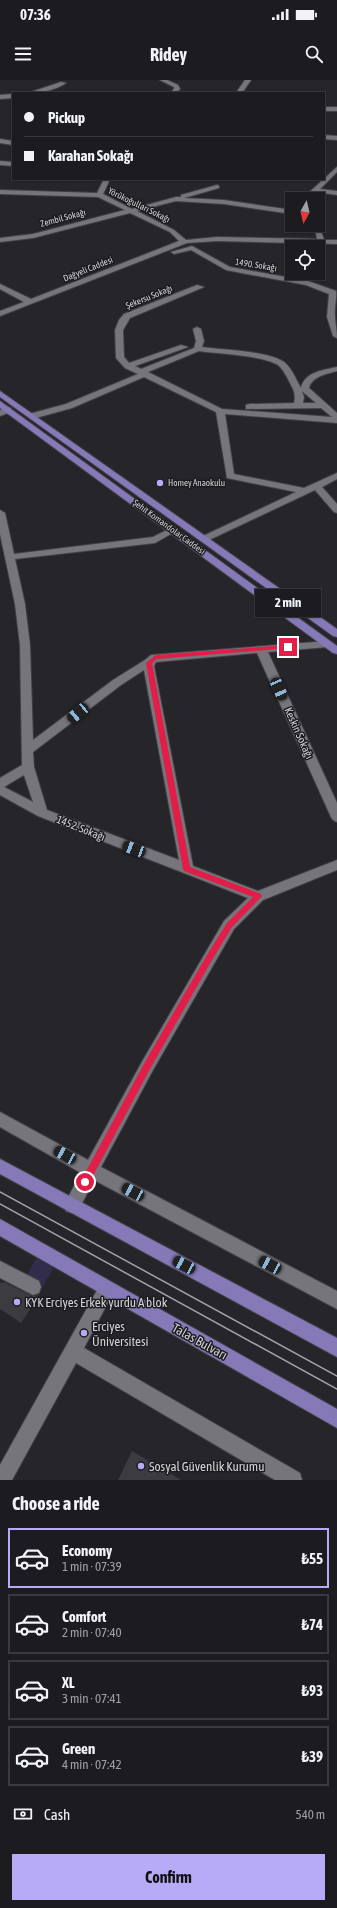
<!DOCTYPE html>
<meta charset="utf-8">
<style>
body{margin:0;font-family:"Asap Condensed",sans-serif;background:#29292d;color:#f1f3f6;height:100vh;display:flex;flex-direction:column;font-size:15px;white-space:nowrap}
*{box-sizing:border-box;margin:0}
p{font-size:13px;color:#a0a1a5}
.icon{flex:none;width:22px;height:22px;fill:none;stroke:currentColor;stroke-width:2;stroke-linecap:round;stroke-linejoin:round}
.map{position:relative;height:1400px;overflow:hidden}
.panel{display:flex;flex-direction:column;background:#1c1c20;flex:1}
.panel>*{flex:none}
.top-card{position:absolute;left:12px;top:12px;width:313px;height:88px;border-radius:0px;box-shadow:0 1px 3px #0004,0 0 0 1px #3a3a3e;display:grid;align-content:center;height:88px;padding:0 12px;background:#1c1c20}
.needle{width:26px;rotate:188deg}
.controls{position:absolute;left:285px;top:112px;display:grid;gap:8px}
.controls a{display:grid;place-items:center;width:40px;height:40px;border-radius:0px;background:#1c1c20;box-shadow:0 1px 3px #0004,0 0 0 1px #3a3a3e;font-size:20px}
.end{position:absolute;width:18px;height:18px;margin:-9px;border:5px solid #e11d48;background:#fff;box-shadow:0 0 0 2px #fff}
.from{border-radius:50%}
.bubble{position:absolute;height:28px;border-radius:0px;background:#1c1c20;box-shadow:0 1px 3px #0004,0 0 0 1px #3a3a3e;font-size:13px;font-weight:700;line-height:28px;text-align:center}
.car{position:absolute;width:12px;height:24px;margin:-12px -6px;border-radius:5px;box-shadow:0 0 3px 1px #0007;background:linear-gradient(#222 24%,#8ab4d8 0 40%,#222 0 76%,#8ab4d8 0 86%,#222 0)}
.top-card b{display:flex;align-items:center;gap:14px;height:38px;font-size:15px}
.top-card b+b{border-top:1px solid #3a3a3e}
.top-card i{width:10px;height:10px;background:#f1f3f6}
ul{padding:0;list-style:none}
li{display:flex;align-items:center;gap:12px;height:60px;margin:0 8px 6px;padding:0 4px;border:2px solid #3a3a3e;border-radius:0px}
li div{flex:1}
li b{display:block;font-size:15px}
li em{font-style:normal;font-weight:700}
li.selected{border-color:#b7abf8}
li>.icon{width:36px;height:36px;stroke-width:1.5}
h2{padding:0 12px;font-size:18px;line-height:48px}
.pay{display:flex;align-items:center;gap:10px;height:44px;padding:0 12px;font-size:15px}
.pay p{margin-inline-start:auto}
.primary-button{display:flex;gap:8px;margin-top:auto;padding:8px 12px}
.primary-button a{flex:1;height:46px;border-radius:0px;background:#b7abf8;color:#111;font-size:16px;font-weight:700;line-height:46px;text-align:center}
.status{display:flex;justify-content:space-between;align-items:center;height:28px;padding:0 20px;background:#1c1c20;direction:ltr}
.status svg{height:11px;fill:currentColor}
header{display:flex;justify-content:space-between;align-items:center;height:52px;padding:0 12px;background:#1c1c20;font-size:18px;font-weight:700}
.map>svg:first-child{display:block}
.green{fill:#322d4c}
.building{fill:#3b3b40}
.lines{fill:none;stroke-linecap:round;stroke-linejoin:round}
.minor-casing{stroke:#424146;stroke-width:2}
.major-casing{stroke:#424146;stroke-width:2}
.minor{fill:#76757b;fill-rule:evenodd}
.major{fill:#8579b8;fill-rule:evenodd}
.tram{stroke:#a3a2a6;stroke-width:1.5}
.route{fill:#e11d48}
.poi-dot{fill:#b7abf8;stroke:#1c1c20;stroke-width:1.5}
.labels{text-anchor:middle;stroke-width:3;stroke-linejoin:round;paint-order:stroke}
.far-street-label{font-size:9px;fill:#d3d2d6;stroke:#1c1c20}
.far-poi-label{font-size:9px;fill:#d3d2d6;stroke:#1c1c20;text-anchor:start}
.street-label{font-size:11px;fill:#d3d2d6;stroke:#1c1c20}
.near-poi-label{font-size:13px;fill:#d3d2d6;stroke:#1c1c20;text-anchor:start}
.near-street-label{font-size:13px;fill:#d3d2d6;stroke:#1c1c20}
</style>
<div class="status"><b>07:36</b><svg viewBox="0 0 49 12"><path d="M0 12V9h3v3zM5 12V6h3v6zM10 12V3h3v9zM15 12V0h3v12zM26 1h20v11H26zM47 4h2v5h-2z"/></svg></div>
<header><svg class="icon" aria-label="menu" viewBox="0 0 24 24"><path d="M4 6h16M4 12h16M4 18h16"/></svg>Ridey<svg class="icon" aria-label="search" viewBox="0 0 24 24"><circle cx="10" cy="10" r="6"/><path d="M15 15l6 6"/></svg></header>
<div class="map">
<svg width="337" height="1400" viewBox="0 0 337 1400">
<rect width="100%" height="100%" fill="#26252a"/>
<path class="green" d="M36 1178 54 1187 41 1210 25 1200Z"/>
<g class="building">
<path d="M0 1202 3 1203 4 1202 32 1216 39 1215 21 1243 0 1229Z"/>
<path d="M132 1371 181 1400H118Z"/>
</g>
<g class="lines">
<defs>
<g id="minor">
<path d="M160 0H167L178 5 180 9 176 13H170L174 9V7Z"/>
<path d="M245 0H251L242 13H236Z"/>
<path d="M61 2 66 3C56 10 41 13 28 13Z"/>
<path d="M13 14V18L0 19V15Z"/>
<rect x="324" y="27" width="13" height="4"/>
<path d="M324 55 337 56V60L324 59Z"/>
<path d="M0 59 13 61V65L0 63Z"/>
<path d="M0 81 13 82V86L0 85Z"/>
<path d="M337 87V92L320 109 337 111V115L316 112 309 119H302Z"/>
<path d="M104 99H110L103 114 132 129 176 117H181V115L217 105 219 106V108L184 118 224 120 292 130V134L224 124 176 121 137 131 174 150 186 160 217 157 317 159 316 153 300 145H309L321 151 324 160H337V164L217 161 187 163 0 236V231L24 222 0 209V204L31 219 179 161 170 152 130 133 33 158 0 162V158L33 154 125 130 98 117 0 114V110L97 113Z"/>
<path d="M192 166 230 187 308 201 336 211C337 217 334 228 335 236 335 243 337 250 337 258L333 256 327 237 329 214 306 205 226 190 191 170 174 174 171 172Z"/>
<path d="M197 205 204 207 130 238 123 250 124 277 129 283 181 265 188 267 135 286 141 289 194 268 196 261 193 249 197 247 201 249 204 261 202 267C223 270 268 271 284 282 292 288 296 300 301 308 304 292 324 290 337 287V291C327 294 312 296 309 308L337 333V343L225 334 234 394 304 408 337 393V399L322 407 337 424V433L334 432 315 410 207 461H201L199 459 201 457 296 412 227 398 216 332 144 297 72 328 32 339 28 336 29 334 66 324 138 294 125 288 116 278 115 250 119 240 124 234ZM199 271C219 274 261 275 278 285 283 289 287 297 290 303 294 310 296 315 294 323L249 324 246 325V329L321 328 332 337 222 329 148 292ZM302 311 316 323H303L304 317Z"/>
<path d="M8 327 11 328V332L0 336V330Z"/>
<path d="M0 430 5 433 14 474 153 457 173 447 178 450 155 463 15 479 25 524 30 565 33 660 113 600 145 580 151 575 328 561 333 564 328 567 268 572 337 723V742L333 740 331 737 257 573 156 582 154 586 193 786 258 811 337 780V790L263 820 234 849 153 990 101 1087 337 1211V1229L94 1100 78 1131 72 1133 66 1131 64 1125 81 1093 0 1047V1032L88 1080 143 980 224 841 248 818 38 736 0 715V698L22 685 20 565 15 524 0 454ZM144 590 179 780 47 730 34 687 33 672 121 605ZM24 695 33 722 4 707Z"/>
<path d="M0 1181 39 1201 41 1207 39 1213 33 1215 0 1198Z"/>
<path d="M107 1201 113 1203 115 1209 84 1268 300 1393 302 1400H275L76 1283 12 1400H0V1385L101 1203Z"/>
</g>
<g id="major">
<path d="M0 311 337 549V557L333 556 0 317Z"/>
<path d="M0 321 337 566V574L333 573 0 328Z"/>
<path d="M0 1079 337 1258V1277L0 1094Z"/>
<path d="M0 1139 337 1329V1348L0 1156Z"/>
</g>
</defs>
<use href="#minor" class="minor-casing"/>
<use href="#major" class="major-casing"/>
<use href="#minor" class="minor"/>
<use href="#major" class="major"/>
<g class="tram">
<path d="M0 1112 337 1296"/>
<path d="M0 1124 337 1309"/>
</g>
</g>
<path class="route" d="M288 565 290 566V568L157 579 152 583 190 787 261 814 262 816 232 847 212 880 151 987 88 1105 85 1106 82 1105V1099L145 982 207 875 227 843 253 817 184 791 183 789 146 583 156 575Z"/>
<g class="poi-dot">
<circle cx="160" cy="403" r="4"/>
<circle cx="17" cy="1222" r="4"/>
<circle cx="84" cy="1253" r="4"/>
<circle cx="141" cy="1386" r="4"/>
</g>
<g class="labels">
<g class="far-street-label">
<text transform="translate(139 125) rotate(26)" y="3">Yörükoğulları Sokağı</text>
<text transform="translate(63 138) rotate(-15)" y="3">Zembil Sokağı</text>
<text transform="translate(256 185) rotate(9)" y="3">1490. Sokağı</text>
<text transform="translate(88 189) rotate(-22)" y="3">Dağyeli Caddesi</text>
<text transform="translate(149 217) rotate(-22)" y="3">Şekersu Sokağı</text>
<text transform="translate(169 447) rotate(36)" y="3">Şehit Komandolar Caddesi</text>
</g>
<g class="far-poi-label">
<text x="168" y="406">Homey Anaokulu</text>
</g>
<g class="street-label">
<text transform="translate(299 653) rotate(66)" y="4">Keskin Sokağı</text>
<text transform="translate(81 748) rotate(22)" y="4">1452. Sokağı</text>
</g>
<g class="near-poi-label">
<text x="25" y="1227">KYK Erciyes Erkek yurdu A blok</text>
<text x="92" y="1251">Erciyes<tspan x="92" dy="15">Üniversitesi</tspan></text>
<text x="149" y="1391">Sosyal Güvenlik Kurumu</text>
</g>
<g class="near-street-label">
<text transform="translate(200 1261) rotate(29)" y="5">Talas Bulvarı</text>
</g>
</g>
</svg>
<div class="controls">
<a><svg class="needle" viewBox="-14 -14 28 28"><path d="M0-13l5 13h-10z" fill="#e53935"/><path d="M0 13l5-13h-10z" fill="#a0a1a5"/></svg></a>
<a><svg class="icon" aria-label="locate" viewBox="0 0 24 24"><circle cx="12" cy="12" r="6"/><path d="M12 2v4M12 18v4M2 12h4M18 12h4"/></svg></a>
</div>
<i class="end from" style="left:85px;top:1102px"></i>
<i class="end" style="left:288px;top:567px"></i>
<div class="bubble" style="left:255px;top:509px;width:66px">2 min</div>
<i class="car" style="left:279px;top:609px;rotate:156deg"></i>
<i class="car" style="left:78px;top:633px;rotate:230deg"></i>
<i class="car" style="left:134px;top:769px;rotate:291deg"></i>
<i class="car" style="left:65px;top:1075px;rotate:299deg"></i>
<i class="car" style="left:133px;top:1112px;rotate:298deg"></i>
<i class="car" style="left:184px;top:1185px;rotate:298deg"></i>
<i class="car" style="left:270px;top:1185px;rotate:298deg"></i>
<div class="top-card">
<b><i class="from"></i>Pickup</b>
<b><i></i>Karahan Sokağı</b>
</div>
</div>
<section class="panel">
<h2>Choose a ride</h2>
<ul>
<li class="selected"><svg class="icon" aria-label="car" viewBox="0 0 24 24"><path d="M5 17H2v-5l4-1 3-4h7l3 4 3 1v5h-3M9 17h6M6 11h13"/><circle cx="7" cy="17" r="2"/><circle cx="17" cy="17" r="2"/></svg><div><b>Economy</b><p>1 min · 07:39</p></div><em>₺55</em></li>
<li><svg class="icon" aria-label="car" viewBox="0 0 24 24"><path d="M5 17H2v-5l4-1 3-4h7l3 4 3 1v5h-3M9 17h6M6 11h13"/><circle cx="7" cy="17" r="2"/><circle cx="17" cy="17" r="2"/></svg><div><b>Comfort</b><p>2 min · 07:40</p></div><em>₺74</em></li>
<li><svg class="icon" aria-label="car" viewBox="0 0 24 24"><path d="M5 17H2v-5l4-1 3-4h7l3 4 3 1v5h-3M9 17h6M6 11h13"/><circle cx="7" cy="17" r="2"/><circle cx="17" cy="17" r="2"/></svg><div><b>XL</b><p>3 min · 07:41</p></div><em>₺93</em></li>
<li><svg class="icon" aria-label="car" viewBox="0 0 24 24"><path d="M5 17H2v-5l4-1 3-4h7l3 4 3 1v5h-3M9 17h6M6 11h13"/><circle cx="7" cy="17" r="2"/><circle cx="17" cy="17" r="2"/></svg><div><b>Green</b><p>4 min · 07:42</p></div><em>₺39</em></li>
</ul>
<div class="pay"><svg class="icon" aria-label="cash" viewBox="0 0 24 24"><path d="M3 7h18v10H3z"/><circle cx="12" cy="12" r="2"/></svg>Cash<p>540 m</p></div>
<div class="primary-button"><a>Confirm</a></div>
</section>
